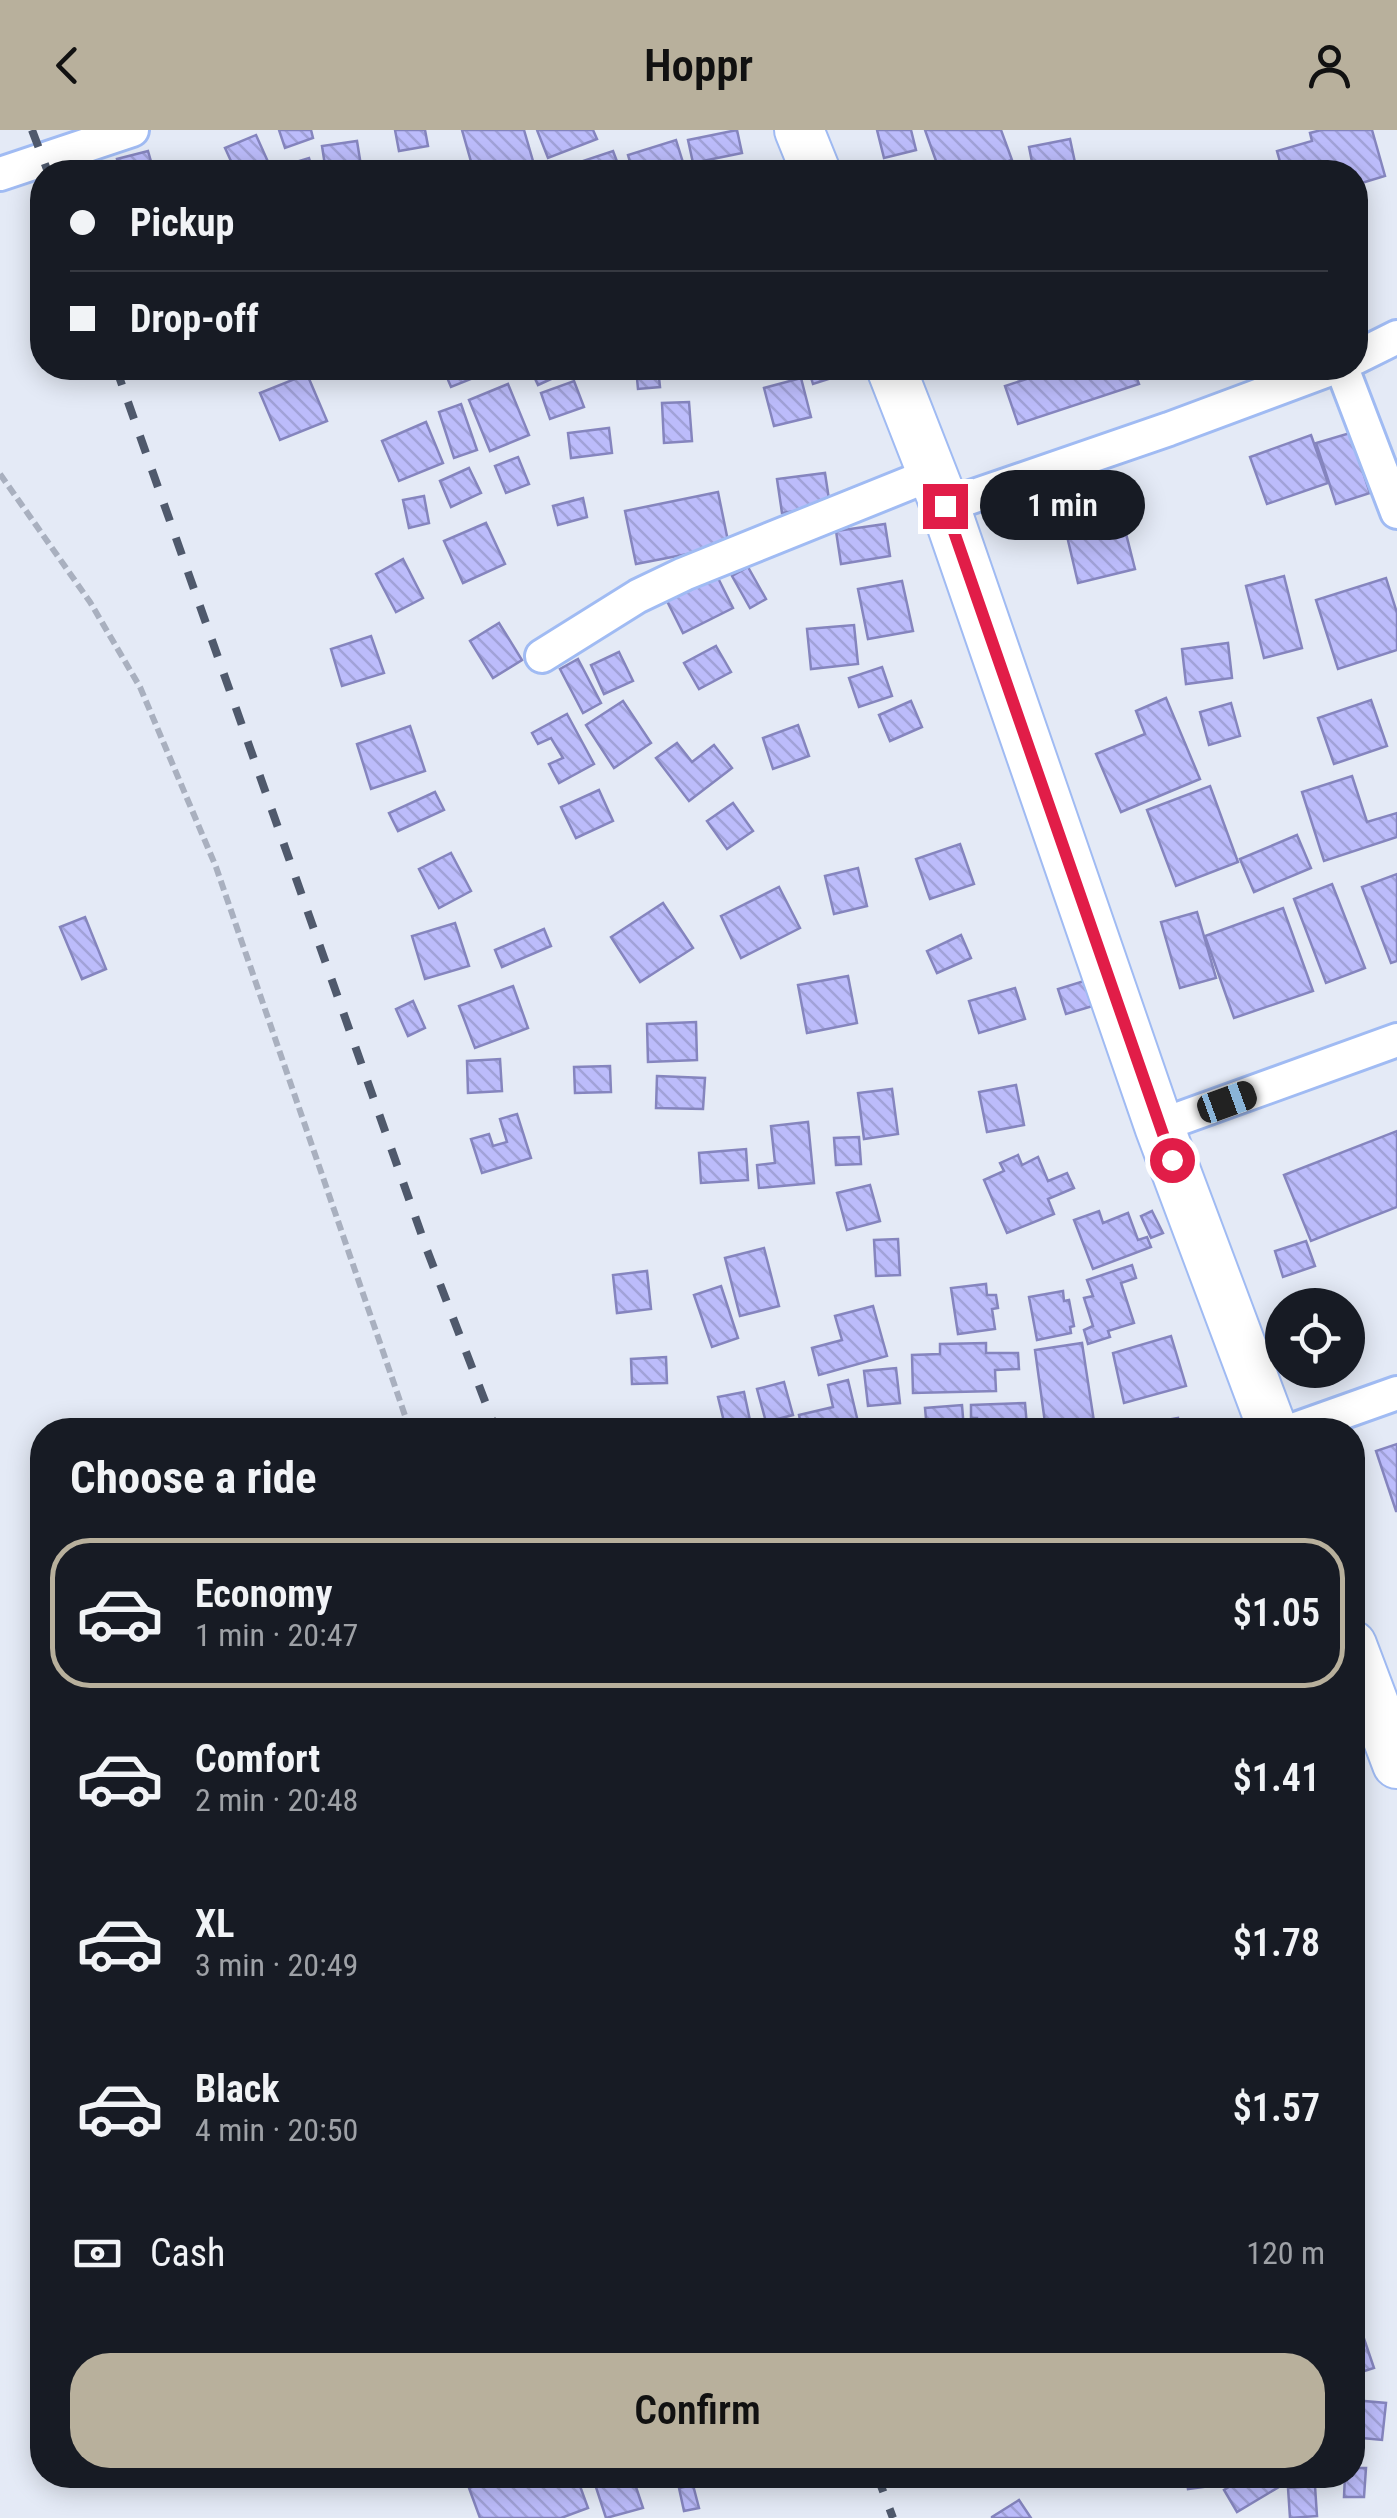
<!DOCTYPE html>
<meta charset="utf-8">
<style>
body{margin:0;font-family:"Roboto Condensed",sans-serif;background:#20242c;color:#f1f3f6;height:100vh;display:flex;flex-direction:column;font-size:38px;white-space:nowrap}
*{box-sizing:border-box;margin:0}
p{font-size:32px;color:#9ea1a6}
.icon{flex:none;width:55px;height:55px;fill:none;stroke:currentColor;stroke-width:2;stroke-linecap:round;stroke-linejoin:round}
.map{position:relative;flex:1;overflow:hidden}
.panel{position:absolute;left:30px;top:1288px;width:1335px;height:1070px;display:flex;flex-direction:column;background:#171b24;border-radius:40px;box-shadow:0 5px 25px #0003}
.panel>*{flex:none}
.banner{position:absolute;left:30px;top:30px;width:1338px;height:220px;border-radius:40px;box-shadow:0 5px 25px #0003;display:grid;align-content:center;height:220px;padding:0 40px;background:#171b24}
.tools{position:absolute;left:1265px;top:1158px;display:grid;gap:20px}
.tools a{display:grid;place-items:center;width:100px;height:100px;border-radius:50%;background:#171b24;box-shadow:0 5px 25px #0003;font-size:50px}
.end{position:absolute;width:45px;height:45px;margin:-22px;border:12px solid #e11d48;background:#fff;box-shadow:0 0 0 5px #fff}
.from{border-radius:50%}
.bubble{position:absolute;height:70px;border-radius:35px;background:#171b24;box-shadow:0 5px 25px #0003;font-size:32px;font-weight:600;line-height:70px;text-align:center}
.car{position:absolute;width:30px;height:60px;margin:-30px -15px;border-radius:12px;box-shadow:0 0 8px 2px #0007;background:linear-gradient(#222 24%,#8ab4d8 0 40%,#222 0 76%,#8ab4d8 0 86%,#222 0)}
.banner b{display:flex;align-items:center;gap:35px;height:95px;font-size:38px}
.banner b+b{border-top:2px solid #363941}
.banner i{width:25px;height:25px;background:#f1f3f6}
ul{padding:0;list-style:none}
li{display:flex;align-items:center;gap:30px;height:150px;margin:0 20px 15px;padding:0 20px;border:5px solid transparent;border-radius:40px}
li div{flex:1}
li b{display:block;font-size:38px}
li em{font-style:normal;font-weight:600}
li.on{border-color:#b8b09c}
li>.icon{width:90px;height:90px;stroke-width:1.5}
h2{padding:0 40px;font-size:45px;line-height:120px}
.pay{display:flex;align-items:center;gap:25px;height:110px;padding:0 40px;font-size:38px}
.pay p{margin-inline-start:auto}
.cta{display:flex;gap:20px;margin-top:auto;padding:20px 40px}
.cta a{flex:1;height:115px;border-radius:40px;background:#b8b09c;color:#111;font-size:40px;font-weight:600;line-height:115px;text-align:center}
header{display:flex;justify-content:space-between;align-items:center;height:130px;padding:0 40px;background:#b8b09c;color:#111;font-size:45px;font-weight:600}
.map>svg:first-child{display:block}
.building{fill:url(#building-back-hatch);stroke:#8585be;stroke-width:2.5}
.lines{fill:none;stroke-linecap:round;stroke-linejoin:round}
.street-casing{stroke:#a0bbf3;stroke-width:38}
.secondary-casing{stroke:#a0bbf3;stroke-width:52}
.path{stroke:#a9b0bf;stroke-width:6;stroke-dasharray:10 5;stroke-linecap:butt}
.street{stroke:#fff;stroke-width:32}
.secondary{stroke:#fff;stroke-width:48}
.rail{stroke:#4f596c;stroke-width:8;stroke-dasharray:18 18;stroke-linecap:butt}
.route{stroke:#e11d48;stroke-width:12}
</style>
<header><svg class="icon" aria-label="back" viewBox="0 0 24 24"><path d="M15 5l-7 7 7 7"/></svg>Hoppr<svg class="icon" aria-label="person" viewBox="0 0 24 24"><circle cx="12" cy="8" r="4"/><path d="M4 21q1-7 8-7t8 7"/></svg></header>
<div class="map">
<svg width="1397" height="2388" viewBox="0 0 1397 2388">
<defs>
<pattern id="building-back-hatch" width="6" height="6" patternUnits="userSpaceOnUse" patternTransform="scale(2.5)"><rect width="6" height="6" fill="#bcbcfb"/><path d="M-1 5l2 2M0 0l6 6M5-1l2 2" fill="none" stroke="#a1a2d8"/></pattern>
</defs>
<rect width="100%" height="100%" fill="#e4eaf6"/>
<g class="building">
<path d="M279 0H311L313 8 285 18Z"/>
<path d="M395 0H425L428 16 399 21Z"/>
<path d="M462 0H524L533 31 491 42H474Z"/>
<path d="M537 0H593L597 9 548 28Z"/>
<path d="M737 0 742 23 693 33 688 10Z"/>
<path d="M877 0H911L916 20 884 28Z"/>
<path d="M925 0H1001L1012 30 975 42H940Z"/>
<path d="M1321 0H1372L1385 46 1355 55V42H1283L1277 21 1312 11 1310 3Z"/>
<path d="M256 5 269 34 248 42H236L225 18Z"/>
<path d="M1070 9 1077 42H1034L1029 17Z"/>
<path d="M676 10 686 42H633L628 25Z"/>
<path d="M357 11 362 42H326L322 16Z"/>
<path d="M148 21 154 42H120L117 29Z"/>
<path d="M613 21 621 42H577L574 34Z"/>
<path d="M309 28 313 42H280L279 37Z"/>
<path d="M443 238H483L486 243 451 257Z"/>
<path d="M537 238H575L538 255 531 240Z"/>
<path d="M636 238H658L660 257 638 259Z"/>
<path d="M808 238H835L838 246 813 254Z"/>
<path d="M1060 238H1133L1139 254 1018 294 1005 256Z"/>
<path d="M307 244 327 291 280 310 260 263Z"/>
<path d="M801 248 811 287 774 296 764 258Z"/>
<path d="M574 251 584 277 550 289 541 263Z"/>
<path d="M508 254 529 305 490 321 469 270Z"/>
<path d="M689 272 692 311 664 313 662 273Z"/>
<path d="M461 274 477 320 454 328 439 282Z"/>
<path d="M426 292 443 333 399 351 382 311Z"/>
<path d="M609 298 612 323 571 328 568 303Z"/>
<path d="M1350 303 1370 363 1336 374 1316 313Z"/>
<path d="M1311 305 1328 353 1267 374 1250 327Z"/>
<path d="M518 327 529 354 506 363 495 336Z"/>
<path d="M469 338 481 363 451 377 440 351Z"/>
<path d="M825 343 830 376 782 383 777 349Z"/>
<path d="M718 362 729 416 636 434 625 381Z"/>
<path d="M424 366 429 393 409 398 403 370Z"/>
<path d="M583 368 587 387 558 395 553 376Z"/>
<path d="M1119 376 1135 439 1078 453 1063 389Z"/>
<path d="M486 393 505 434 463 453 444 411Z"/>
<path d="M885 394 890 426 841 434 836 401Z"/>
<path d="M403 429 423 468 396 482 376 444Z"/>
<path d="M748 437 766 469 750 478 732 446Z"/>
<path d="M713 438 733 478 683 503 663 463Z"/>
<path d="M1284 446 1302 518 1264 528 1246 456Z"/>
<path d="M1386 448 1397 483V520L1338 539 1316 470Z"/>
<path d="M902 451 913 501 868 509 858 459Z"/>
<path d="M499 493 522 530 493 548 470 511Z"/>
<path d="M854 495 858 534 811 539 807 499Z"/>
<path d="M371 506 384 543 342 556 331 519Z"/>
<path d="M1228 513 1232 548 1186 554 1182 519Z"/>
<path d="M716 516 731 542 699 559 684 533Z"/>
<path d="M619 522 633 551 604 564 591 535Z"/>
<path d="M578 529 601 573 583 583 560 539Z"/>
<path d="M882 537 892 566 859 577 849 548Z"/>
<path d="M1166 568 1200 649 1121 682 1096 624 1145 604 1136 581Z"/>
<path d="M1371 570 1387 616 1334 634 1318 588Z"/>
<path d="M623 571 651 613 614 638 586 595Z"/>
<path d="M911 571 922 597 890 611 879 585Z"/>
<path d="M1231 573 1240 606 1209 615 1200 582Z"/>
<path d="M567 584 594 634 559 653 549 634 563 628 551 608 538 614 532 603Z"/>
<path d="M798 595 809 626 773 639 763 608Z"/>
<path d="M410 596 425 641 371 659 357 614Z"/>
<path d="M677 613 692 632 714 615 732 638 689 671 656 628Z"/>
<path d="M1352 646 1367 692 1397 683V707L1324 731 1302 662Z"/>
<path d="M1210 656 1238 732 1176 756 1147 680Z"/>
<path d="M599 660 613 691 576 708 561 677Z"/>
<path d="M435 662 444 680 398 701 389 683Z"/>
<path d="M733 673 753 701 727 719 707 691Z"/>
<path d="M1297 705 1311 738 1254 762 1240 729Z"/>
<path d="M960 714 974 754 930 769 916 729Z"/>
<path d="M451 723 471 761 439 778 419 739Z"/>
<path d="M858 738 867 776 834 784 825 746Z"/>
<path d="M1397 744V831L1391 833 1362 757Z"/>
<path d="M1332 754 1365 838 1326 853 1294 769Z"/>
<path d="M779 757 800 798 741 828 721 786Z"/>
<path d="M663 773 693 818 640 852 611 807Z"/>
<path d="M1283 778 1313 861 1234 888 1205 806Z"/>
<path d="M1197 782 1216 848 1180 858 1161 792Z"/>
<path d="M85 787 106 839 82 849 60 797Z"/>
<path d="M455 793 469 836 425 849 412 806Z"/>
<path d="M544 799 551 816 502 837 495 820Z"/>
<path d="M961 805 971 828 937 843 927 821Z"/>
<path d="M848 846 857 893 807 903 798 855Z"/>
<path d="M1084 851 1093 876 1066 884 1058 859Z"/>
<path d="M513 856 528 898 475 918 459 876Z"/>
<path d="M1015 858 1025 889 979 903 969 871Z"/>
<path d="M413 871 425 898 408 906 396 879Z"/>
<path d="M696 892 697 930 648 932 647 894Z"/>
<path d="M500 929 502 961 468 963 467 931Z"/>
<path d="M610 936 611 962 575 963 574 937Z"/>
<path d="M657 946 705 948 703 979 656 978Z"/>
<path d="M1016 955 1024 995 987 1002 979 962Z"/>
<path d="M892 959 898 1004 864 1009 858 963Z"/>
<path d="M517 984 531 1028 482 1043 471 1009 489 1004 493 1016 507 1012 500 989Z"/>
<path d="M808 992 814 1053 759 1058 757 1035 775 1033 771 996Z"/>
<path d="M1397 1001V1077L1311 1111 1284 1045Z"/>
<path d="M859 1007 861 1034 836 1035 834 1008Z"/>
<path d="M746 1019 748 1050 701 1053 699 1023Z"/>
<path d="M1018 1025 1022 1035 1038 1027 1048 1051 1067 1043 1074 1058 1048 1069 1054 1084 1007 1103 984 1050 1004 1041 1000 1033Z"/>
<path d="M870 1055 880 1091 847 1100 837 1063Z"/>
<path d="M1099 1081 1103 1093 1128 1083 1138 1110 1147 1107 1151 1117 1093 1139 1074 1090Z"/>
<path d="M1152 1081 1163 1103 1151 1108 1141 1086Z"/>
<path d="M898 1109 900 1145 876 1146 874 1110Z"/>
<path d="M1306 1111 1315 1136 1283 1147 1275 1121Z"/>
<path d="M764 1118 779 1176 740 1186 725 1128Z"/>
<path d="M1132 1135 1136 1148 1121 1153 1134 1193 1108 1201 1110 1207 1088 1214 1084 1200 1093 1196 1084 1168 1093 1166 1087 1150Z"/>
<path d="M647 1141 651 1179 617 1183 613 1145Z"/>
<path d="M986 1154 987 1165H996L998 1178 992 1179 995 1199 958 1204 951 1158Z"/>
<path d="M721 1156 738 1208 712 1217 694 1165Z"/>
<path d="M1063 1161 1064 1171 1069 1170 1074 1196 1070 1197 1071 1203 1037 1210 1029 1167Z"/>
<path d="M873 1176 887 1226 819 1245 812 1218 842 1210 835 1186Z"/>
<path d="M1171 1206 1186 1256 1124 1273 1113 1223Z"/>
<path d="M986 1213V1223H1018L1019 1239 995 1240 996 1261 913 1263 912 1225 940 1224V1214Z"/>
<path d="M1082 1213 1095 1298 1046 1300 1035 1220Z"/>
<path d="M666 1227 667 1253 632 1254 631 1229Z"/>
<path d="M896 1238 900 1273 868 1276 864 1241Z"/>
<path d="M848 1250 858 1292 825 1300H802L799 1285 833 1277 828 1255Z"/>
<path d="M784 1252 793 1285 766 1292 757 1259Z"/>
<path d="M744 1262 752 1300H726L718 1267Z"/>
<path d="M1025 1273 1027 1296H1041V1300H977V1288H971V1275Z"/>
<path d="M962 1275 964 1300H927L925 1278Z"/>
<path d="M1178 1288 1180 1300H1145L1144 1294Z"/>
<path d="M1397 1314V1381H1396L1376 1321Z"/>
<path d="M1359 2194 1374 2238 1352 2245V2196Z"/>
<path d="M1353 2270 1386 2273 1382 2310 1352 2307Z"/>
<path d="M1352 2338H1366L1364 2367H1344L1345 2345H1352Z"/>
<path d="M505 2345H576L588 2378 561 2388H480L469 2358Z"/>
<path d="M592 2345H632L643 2378 606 2388Z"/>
<path d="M1186 2345H1217L1218 2355 1188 2359Z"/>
<path d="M1232 2345H1292L1294 2348 1237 2382 1224 2360 1237 2352Z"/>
<path d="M693 2355 699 2378 684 2381 679 2358Z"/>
<path d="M1315 2356 1317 2386 1290 2388 1288 2358Z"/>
<path d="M1019 2370 1031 2388H992V2387Z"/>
</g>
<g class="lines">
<defs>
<g id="street">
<path d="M0 44 132 0"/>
<path d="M1355 228 1397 207"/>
<path d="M1342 238 1397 382"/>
<path d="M945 376 1169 299 1333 238"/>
<path d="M542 526 638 466 684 444 932 344"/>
<path d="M1159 996 1397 910"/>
<path d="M1293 1300 1397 1263"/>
</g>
<g id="secondary">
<path d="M799 0 816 42"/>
<path d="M891 238 945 376 1159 996 1273 1300"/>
<path d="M1352 1515 1397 1634"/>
</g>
</defs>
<use href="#street" class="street-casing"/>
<use href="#secondary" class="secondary-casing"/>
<path class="path" d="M0 344 90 472 140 557 216 737 410 1300"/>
<use href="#street" class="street"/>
<use href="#secondary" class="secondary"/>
<g class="rail">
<path d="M32 0 48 42"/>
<path d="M116 238 427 1120 496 1300"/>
<path d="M877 2345 893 2388"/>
</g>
</g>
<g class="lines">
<path class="route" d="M945 376 1172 1030"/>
</g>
</svg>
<div class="tools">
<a><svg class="icon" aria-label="locate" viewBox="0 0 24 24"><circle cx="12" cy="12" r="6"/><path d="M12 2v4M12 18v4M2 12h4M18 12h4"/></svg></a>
</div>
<i class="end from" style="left:1172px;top:1030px"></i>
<i class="end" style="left:945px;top:376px"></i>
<div class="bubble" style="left:980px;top:340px;width:165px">1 min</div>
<i class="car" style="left:1227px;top:972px;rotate:70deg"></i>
<div class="banner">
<b><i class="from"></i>Pickup</b>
<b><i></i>Drop-off</b>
</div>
<section class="panel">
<h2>Choose a ride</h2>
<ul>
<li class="on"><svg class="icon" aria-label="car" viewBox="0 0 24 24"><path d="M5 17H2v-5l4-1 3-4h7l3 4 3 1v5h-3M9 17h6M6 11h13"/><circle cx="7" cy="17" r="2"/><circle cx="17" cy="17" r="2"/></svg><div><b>Economy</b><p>1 min · 20:47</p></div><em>$1.05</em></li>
<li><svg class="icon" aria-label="car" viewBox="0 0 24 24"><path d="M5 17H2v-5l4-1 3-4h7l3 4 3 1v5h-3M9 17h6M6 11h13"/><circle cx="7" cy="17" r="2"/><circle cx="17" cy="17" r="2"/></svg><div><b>Comfort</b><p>2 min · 20:48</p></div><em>$1.41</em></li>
<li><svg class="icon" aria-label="car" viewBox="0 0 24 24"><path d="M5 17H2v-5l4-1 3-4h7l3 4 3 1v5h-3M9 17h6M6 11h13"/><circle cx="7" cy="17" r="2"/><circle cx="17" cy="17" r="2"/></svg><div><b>XL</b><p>3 min · 20:49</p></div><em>$1.78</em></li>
<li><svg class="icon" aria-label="car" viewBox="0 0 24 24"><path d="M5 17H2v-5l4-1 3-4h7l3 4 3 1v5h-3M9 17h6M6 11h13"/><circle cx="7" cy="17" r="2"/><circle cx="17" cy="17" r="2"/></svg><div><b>Black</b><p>4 min · 20:50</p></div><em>$1.57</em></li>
</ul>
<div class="pay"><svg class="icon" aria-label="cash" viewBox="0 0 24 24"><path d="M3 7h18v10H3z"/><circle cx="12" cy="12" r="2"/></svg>Cash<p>120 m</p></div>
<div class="cta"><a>Confirm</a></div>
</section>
</div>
